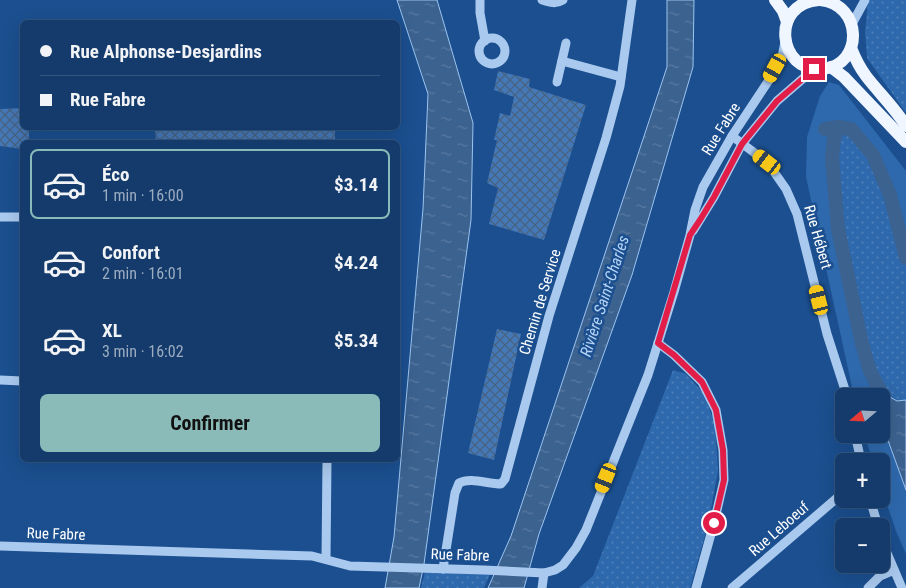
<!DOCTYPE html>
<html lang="fr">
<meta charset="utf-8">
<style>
body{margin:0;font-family:"Roboto Condensed",sans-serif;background:#1d4271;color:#f1f3f6;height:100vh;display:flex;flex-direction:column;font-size:19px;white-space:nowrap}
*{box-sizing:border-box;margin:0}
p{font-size:16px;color:#9dadc1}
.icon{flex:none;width:28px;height:28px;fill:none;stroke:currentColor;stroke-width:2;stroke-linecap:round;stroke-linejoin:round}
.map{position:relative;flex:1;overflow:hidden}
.details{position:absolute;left:20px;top:140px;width:380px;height:322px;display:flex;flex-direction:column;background:#143b6b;border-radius:8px;box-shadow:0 5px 20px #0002,0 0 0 1px #33557e}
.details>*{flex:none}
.top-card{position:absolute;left:20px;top:20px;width:380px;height:110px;border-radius:8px;box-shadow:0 5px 20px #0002,0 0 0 1px #33557e;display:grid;align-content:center;height:110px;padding:0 20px;background:#143b6b}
.needle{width:32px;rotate:251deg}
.controls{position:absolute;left:835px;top:388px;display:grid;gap:10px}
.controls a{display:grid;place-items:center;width:55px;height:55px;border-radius:8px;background:#143b6b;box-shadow:0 5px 20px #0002,0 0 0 1px #33557e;font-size:25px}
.end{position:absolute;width:22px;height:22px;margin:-11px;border:6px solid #e11d48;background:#fff;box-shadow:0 0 0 2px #fff}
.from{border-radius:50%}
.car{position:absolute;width:15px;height:30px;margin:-15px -8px;border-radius:6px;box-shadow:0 0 4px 1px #0007;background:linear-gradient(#f5c518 24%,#345 0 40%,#f5c518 0 76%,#345 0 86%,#f5c518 0)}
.top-card b{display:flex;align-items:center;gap:18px;height:48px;font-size:19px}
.top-card b+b{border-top:1px solid #33557e}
.top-card i{width:12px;height:12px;background:#f1f3f6}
ul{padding:9px 0 0;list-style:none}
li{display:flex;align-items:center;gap:15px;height:70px;margin:0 10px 8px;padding:0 10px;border:2px solid transparent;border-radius:8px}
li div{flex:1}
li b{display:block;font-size:19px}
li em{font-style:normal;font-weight:700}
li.on{border-color:#8bbbb9}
li>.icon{width:45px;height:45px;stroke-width:1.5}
.cta{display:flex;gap:10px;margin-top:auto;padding:10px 20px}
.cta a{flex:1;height:58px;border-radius:8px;background:#8bbbb9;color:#111;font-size:20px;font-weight:700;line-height:58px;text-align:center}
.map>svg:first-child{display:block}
.grass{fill:#2e69ad}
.park{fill:url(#park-dots)}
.water{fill:url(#water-ripples);stroke:#9cc4f0}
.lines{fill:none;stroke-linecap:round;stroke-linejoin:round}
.canal{stroke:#3c6290;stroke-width:14}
.building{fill:url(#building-cross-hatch)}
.minor{stroke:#a9c9ee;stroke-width:9}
.major{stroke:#f0f6ff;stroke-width:12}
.route{stroke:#e11d48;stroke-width:6}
.labels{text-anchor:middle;stroke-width:5;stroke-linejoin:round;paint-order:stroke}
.street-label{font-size:15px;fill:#fff;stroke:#1b4f8f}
.water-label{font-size:16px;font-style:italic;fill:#b5d3f5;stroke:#1b4f8f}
</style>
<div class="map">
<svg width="906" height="588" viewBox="0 0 906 588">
<defs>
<pattern id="park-dots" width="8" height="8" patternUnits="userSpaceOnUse" patternTransform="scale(1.25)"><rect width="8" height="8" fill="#2e69ad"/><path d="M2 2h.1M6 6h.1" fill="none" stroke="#4d80b9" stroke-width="1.8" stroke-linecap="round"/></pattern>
<pattern id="water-ripples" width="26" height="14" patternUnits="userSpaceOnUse" patternTransform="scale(1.25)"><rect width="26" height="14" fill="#3c6290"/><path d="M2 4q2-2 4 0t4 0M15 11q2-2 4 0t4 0" fill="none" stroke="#597aa1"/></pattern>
<pattern id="building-cross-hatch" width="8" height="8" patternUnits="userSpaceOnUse" patternTransform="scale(1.25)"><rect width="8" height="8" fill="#4478b7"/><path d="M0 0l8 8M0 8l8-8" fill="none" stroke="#486282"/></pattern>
</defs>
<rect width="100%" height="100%" fill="#1b4f8f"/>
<path class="grass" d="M829 82 839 85 906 171V554L896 531 881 487V461H873L864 434H881V396H854L806 177 807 137 820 96Z"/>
<g class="park">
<path d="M870 0H906V113L867 58 865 32 868 2Z"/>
<path d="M838 127 851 129 873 155 890 195 906 254V400L897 401 881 392 870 371 862 344 838 229 832 158 834 139Z"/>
<path d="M673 370 686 374 705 395 715 425 718 471 708 525 690 588H579L593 576Z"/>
<path d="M425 572 490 574 484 588H421Z"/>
</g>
<g class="water">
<path d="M397 0H437L473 123 471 220 424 564 419 588H385L394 537 423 209 428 94Z"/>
<path d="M667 0H694L693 67 632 275 539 534 524 588H488L511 536 667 67Z"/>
<path d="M881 392 897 401 906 400V490L881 421V396H878Z"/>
</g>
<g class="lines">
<g class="canal">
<path d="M838 127 834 139 832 158 838 229 862 344 870 371 881 392"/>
<path d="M825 129 838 127 851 129 873 155 890 195 906 258"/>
</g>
</g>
<g class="building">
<path d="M498 71 530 79 529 87 586 105 544 240 489 224 498 188 487 183 497 140H494L500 113 510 116 514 97 494 90Z"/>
<path d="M22 108V128H29V142H22V149L0 146V109Z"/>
<path d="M155 128H335V142H156Z"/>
<path d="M497 329 521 334 494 460 468 453Z"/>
</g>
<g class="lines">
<g class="minor">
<path d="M480 0V13L485 41"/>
<path d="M542 0C550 2 555 5 563 0"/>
<path d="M852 24 865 0"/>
<circle cx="492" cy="51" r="13"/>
<path d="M562 61 621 77"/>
<path d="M557 82 566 43"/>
<path d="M732 136 767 162 786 189 797 214 827 334 847 396"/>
<path d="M0 217H22"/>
<path d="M693 231 714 197 742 144 777 101 814 69"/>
<path d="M658 343 674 355 702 382 716 410 723 450 724 480 714 523 696 588"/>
<path d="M0 380 22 381"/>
<path d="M855 434 861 461"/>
<path d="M870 499 878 526"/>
<path d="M881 539 902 588"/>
<path d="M0 546 312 556 350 566 484 570 544 573 555 570 563 565 576 548 586 530 648 375 674 292 690 235 695 210 703 187 732 136 769 80 782 57 785 42"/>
<path d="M326 559 327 460"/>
<path d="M443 569 455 493 459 483C471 477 487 484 501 484L505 479 549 316 606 138 620 86 632 0"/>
<path d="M542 588 544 573"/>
<path d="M732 588 844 492"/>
<path d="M868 588 880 576 894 570"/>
</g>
<g class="major">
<path d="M775 0 783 11 787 22"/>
<path d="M819 0C770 3 777 73 823 69 864 65 863 4 820 0"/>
<path d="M851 48C855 58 860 68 866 76 879 93 895 108 906 126"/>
<path d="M831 67 844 77 906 142"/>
</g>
</g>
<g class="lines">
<path class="route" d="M714 523 724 480 723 450 716 410 702 382 674 355 658 343 690 235 700 220 714 197 742 144 777 101 814 69"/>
</g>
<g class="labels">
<g class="street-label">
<text transform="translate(721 129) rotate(-58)" y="5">Rue Fabre</text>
<text transform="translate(818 237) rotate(74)" y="5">Rue Hébert</text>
<text transform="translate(540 302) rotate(-73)" y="5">Chemin de Service</text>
<text transform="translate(779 529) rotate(-41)" y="5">Rue Leboeuf</text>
<text transform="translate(56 534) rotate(2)" y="5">Rue Fabre</text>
<text transform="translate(460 555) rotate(2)" y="5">Rue Fabre</text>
</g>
<g class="water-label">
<text transform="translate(604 296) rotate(-72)" y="6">Rivière Saint-Charles</text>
</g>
</g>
</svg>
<div class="controls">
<a><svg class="needle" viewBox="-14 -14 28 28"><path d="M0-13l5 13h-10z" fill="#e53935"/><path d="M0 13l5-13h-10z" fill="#9dadc1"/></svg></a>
<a>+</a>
<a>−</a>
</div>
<i class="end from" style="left:714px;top:523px"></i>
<i class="end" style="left:814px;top:69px"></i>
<i class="car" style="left:775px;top:68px;rotate:209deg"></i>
<i class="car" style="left:767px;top:162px;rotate:307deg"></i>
<i class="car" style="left:819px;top:300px;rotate:346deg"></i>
<i class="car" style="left:606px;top:478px;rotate:202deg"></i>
<div class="top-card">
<b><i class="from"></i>Rue Alphonse-Desjardins</b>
<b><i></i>Rue Fabre</b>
</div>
<section class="details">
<ul>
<li class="on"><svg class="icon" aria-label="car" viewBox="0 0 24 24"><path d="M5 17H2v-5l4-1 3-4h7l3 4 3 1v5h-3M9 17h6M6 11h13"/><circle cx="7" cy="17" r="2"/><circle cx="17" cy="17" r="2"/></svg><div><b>Éco</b><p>1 min · 16:00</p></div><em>$3.14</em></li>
<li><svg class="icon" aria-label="car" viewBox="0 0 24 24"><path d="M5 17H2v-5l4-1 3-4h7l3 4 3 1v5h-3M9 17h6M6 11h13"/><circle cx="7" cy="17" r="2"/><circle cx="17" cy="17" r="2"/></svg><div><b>Confort</b><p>2 min · 16:01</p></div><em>$4.24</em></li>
<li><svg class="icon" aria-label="car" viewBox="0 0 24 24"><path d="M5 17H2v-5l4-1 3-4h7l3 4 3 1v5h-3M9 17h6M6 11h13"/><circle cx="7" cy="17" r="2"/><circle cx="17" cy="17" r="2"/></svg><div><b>XL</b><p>3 min · 16:02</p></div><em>$5.34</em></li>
</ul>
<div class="cta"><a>Confirmer</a></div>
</section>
</div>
